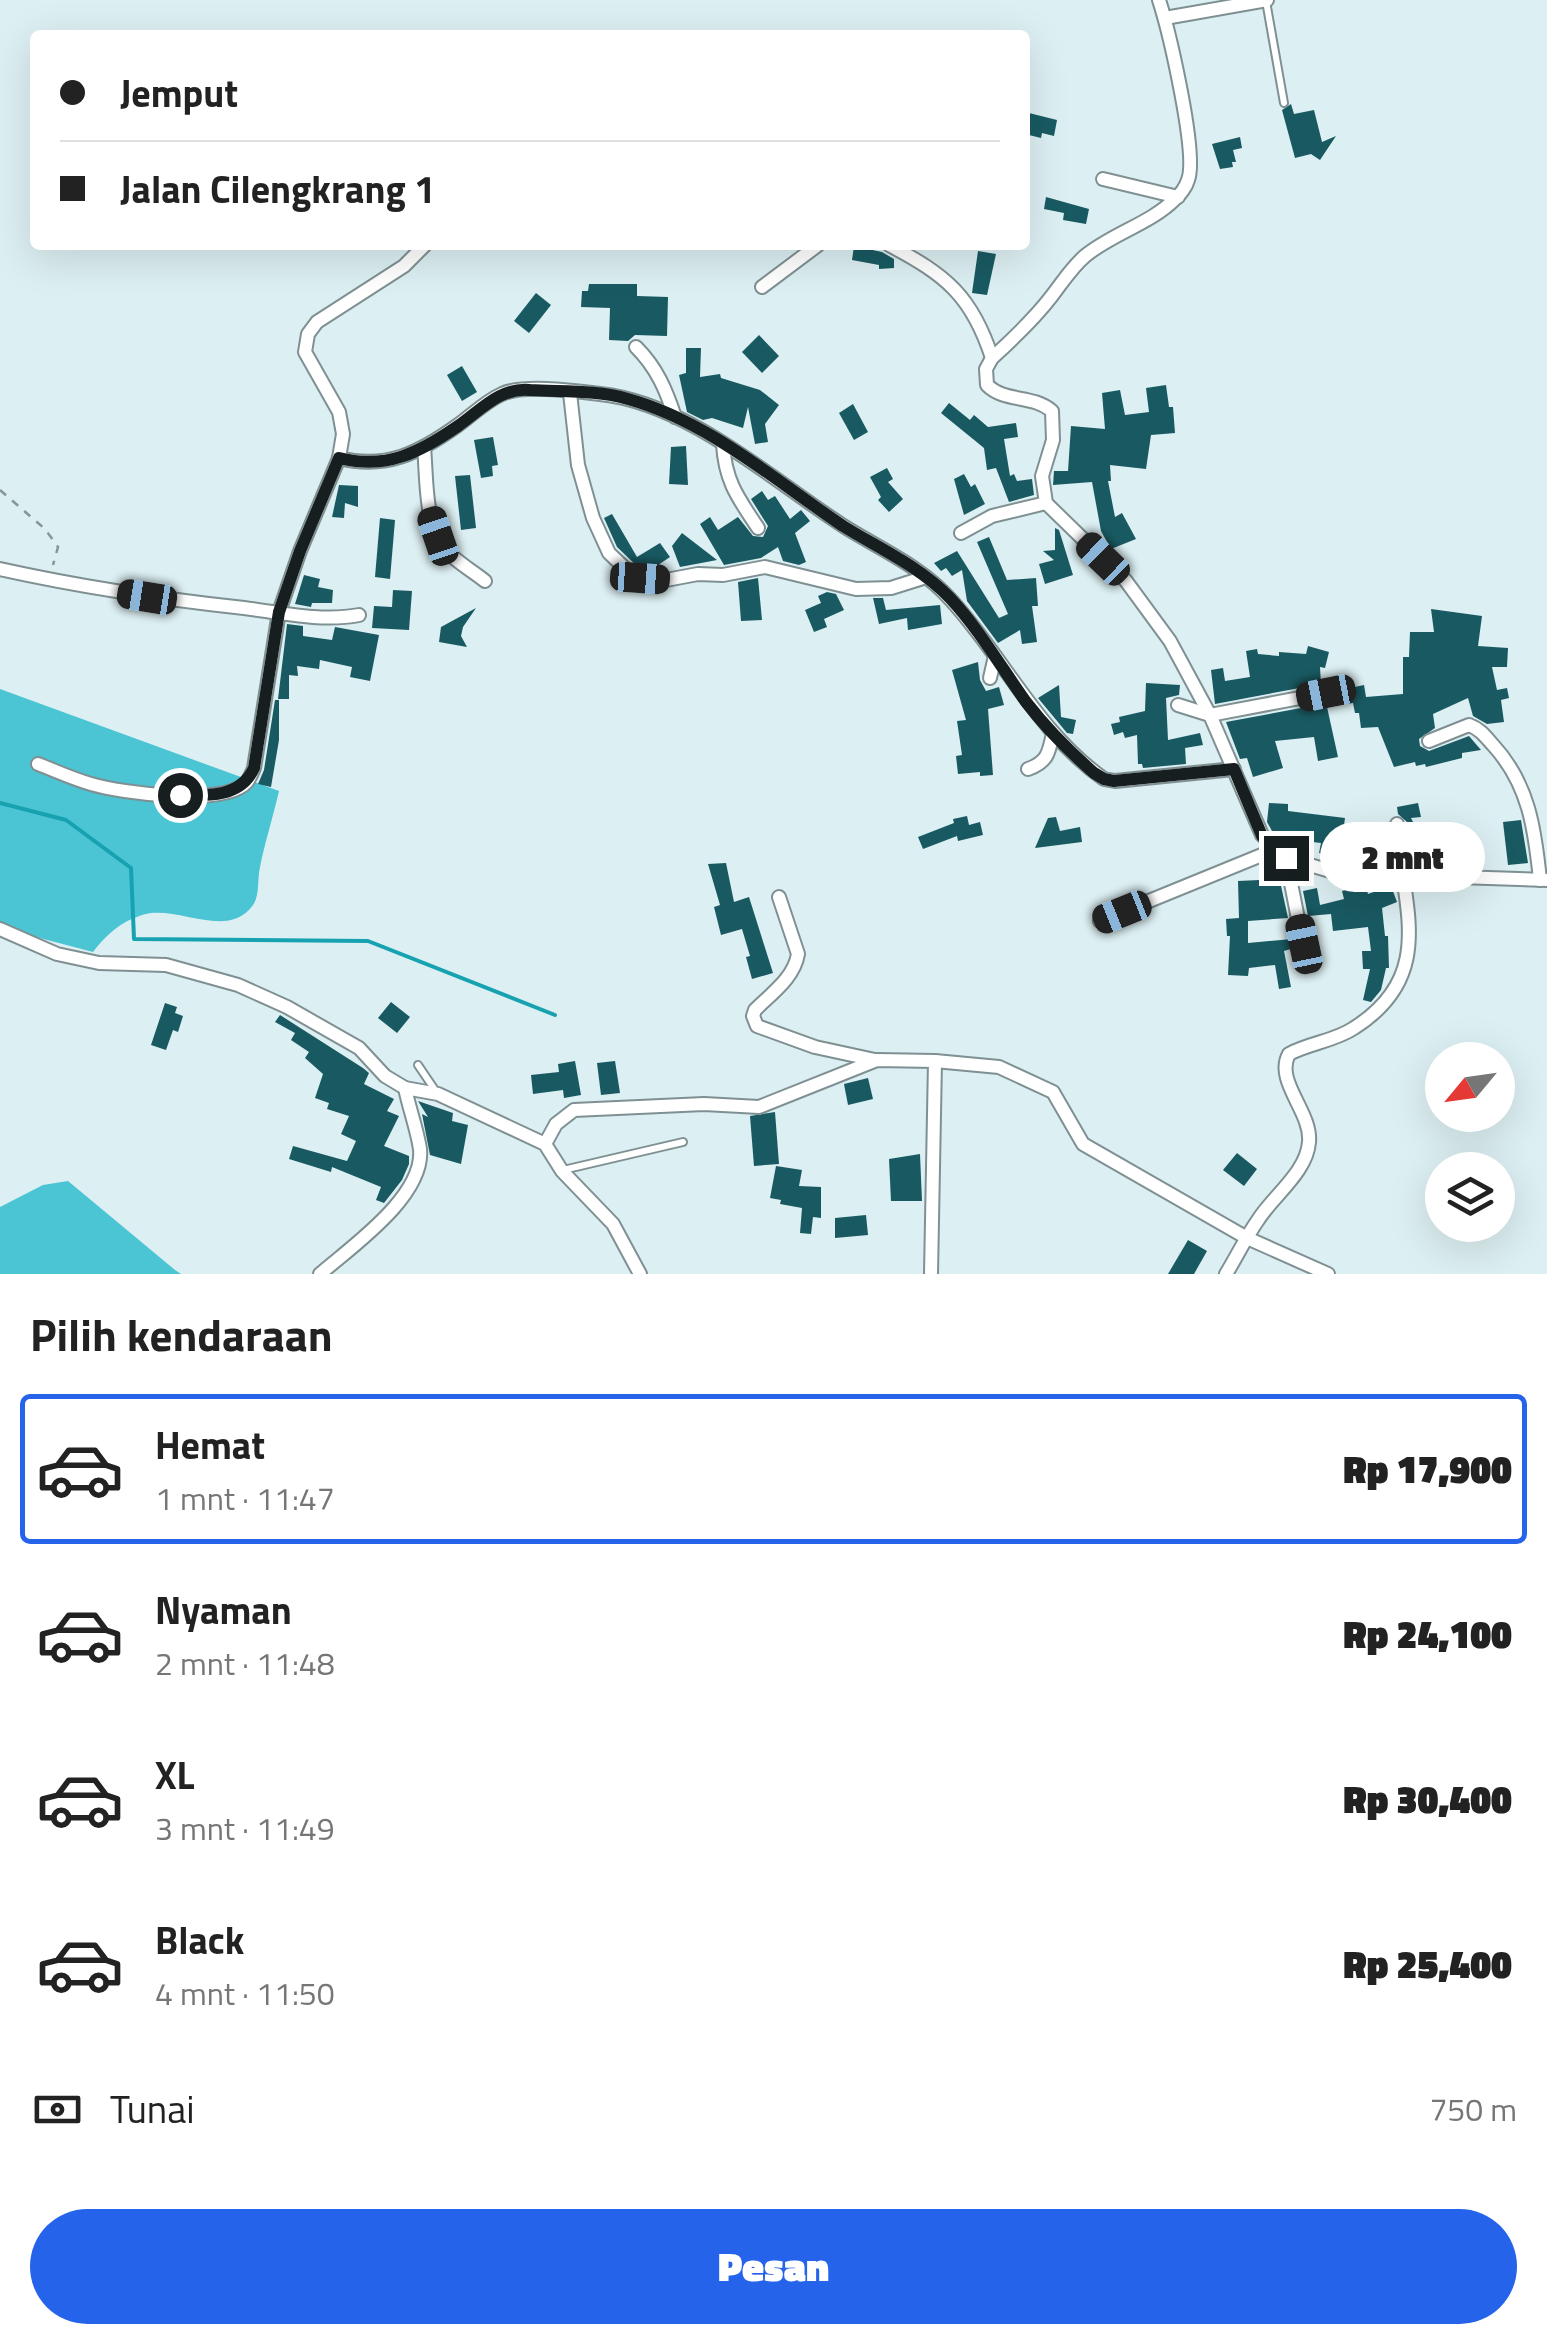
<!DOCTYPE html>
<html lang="id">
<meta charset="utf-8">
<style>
body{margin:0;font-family:"Titillium Web",sans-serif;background:#f6f6f6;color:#222;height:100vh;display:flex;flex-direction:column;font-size:38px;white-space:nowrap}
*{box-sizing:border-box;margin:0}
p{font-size:32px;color:#767676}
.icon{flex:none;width:55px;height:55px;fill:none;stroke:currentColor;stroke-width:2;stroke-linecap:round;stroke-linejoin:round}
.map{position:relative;height:1274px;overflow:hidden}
.details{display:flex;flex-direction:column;background:#fff;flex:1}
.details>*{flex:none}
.hud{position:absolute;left:30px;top:30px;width:1000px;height:220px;border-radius:10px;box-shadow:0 10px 40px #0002;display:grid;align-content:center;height:220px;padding:0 30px;background:#fff}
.needle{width:65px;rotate:241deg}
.controls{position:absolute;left:1425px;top:1042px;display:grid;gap:20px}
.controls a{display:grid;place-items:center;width:90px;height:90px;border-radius:50%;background:#fff;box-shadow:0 10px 40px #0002;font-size:50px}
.end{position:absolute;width:45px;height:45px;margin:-22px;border:12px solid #171e1f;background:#fff;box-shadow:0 0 0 5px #fff}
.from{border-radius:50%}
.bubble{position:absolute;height:70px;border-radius:35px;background:#fff;box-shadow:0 10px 40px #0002;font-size:32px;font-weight:800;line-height:70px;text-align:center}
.car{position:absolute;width:30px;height:60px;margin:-30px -15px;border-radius:12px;box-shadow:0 0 8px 2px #0007;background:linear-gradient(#222 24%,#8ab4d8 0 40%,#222 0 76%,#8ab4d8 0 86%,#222 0)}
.hud b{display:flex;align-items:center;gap:35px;height:95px;font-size:38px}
.hud b+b{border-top:2px solid #e0e0e0}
.hud i{width:25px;height:25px;background:#222}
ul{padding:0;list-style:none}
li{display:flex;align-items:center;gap:30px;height:150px;margin:0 20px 15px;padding:0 10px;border:5px solid transparent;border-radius:10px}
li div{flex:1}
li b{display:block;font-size:38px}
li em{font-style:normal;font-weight:800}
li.active{border-color:#2563eb}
li>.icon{width:90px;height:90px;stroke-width:1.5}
h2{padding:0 30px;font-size:45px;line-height:120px}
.pay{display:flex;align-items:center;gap:25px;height:110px;padding:0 30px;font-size:38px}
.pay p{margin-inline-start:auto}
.cta{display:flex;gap:20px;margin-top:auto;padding:20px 30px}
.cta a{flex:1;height:115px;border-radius:60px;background:#2563eb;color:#fff;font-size:40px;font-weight:800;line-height:115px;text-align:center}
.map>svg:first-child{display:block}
.forest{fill:#4bc4d4}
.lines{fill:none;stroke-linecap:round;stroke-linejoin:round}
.stream{stroke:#17a2b1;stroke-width:4}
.building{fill:#195a62}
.lane-casing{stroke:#7f9093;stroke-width:10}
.street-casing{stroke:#7f9093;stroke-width:16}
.path{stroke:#879597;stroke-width:2.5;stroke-dasharray:8 8;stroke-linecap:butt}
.lane{stroke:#fff;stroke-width:6}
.street{stroke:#fff;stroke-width:12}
.route{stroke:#171e1f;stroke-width:12}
</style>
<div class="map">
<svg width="1547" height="1274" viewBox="0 0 1547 1274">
<rect width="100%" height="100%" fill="#dceff2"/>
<g class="forest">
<path d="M0 689 279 791C273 817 265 842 260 867 257 880 260 895 253 905 228 941 176 904 142 915 120 922 106 935 93 952L36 937 0 922Z"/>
<path d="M68 1181 175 1270 181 1274H0V1207L43 1185Z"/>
</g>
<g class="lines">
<path class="stream" d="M0 803 66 820 131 868 134 939 368 941 555 1015"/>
</g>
<g class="building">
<path d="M1291 104 1294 114 1314 110 1322 142 1336 136 1320 160 1311 154 1295 158 1282 110Z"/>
<path d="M1029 113 1057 120 1054 136 1042 133 1041 138 1025 134Z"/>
<path d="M1240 137 1242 148 1233 150 1236 162H1232L1233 167 1220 169 1212 144Z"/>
<path d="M1046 197 1089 209 1086 224 1063 220 1064 213 1044 209Z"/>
<path d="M854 246 882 252 894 259V268L879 269V265L852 260Z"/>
<path d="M978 251 996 254 987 295 972 293Z"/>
<path d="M589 284H637V296L668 297 667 336 635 335 628 341 609 340 610 308 581 307 582 291H588Z"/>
<path d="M536 293 551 305 529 333 514 321Z"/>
<path d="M759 335 779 356 762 373 742 352Z"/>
<path d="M686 348H701L700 377 720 374 721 378 760 390 779 405 765 424 768 442 755 444 748 407 743 428 712 418 703 420 687 412 679 375 686 373Z"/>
<path d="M462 366 477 392 462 401 447 375Z"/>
<path d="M1166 385 1169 407H1173L1175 433 1151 435 1146 469 1110 465 1111 481H1108L1115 517 1122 513 1136 539 1111 549 1101 531 1092 482 1053 485 1054 471H1068L1071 426 1105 429 1102 393 1120 390 1125 415 1149 412 1146 388Z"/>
<path d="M949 403 970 420 974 415 988 427 1016 423 1018 437 1004 439 1010 476 1014 474 1017 481 1032 479 1034 495 1009 502 996 468 987 470 984 448 941 413Z"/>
<path d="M853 404 868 432 854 440 839 413Z"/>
<path d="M493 437 498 465 492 466 493 476 481 478 474 440Z"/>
<path d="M686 446 688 485 669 484 671 447Z"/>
<path d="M887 468 893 479 888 482 903 499 889 512 878 500 881 497 870 477Z"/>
<path d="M964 474 971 487 975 484 985 504 964 515 954 479Z"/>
<path d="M470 475 476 528 461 530 455 476Z"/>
<path d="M339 485 358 486V507L345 503 344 518 332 517Z"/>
<path d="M762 491 768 500 775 496 790 519 801 510 810 521 795 533 806 562 799 565 783 561 778 547 761 558 724 565 700 524 710 517 718 530 738 517 753 536 763 537 768 526 751 499Z"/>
<path d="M612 514 637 557 660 543 670 557 655 567 637 566 617 547 604 518Z"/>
<path d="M380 518 395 520 390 579 375 577Z"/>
<path d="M1055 528 1059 530 1073 575 1045 584 1039 564 1054 560 1043 551 1055 550Z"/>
<path d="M682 533 717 560 680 567 672 546Z"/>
<path d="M989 537 1007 580 1036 578 1038 606H1032L1037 642 1022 644 1020 630 998 643 967 601 962 570 952 576 946 568 941 571 934 563 957 551 999 618 1008 614 977 542Z"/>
<path d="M304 575 320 579 318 587 333 590 332 603H312L311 607 295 604Z"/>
<path d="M758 578 762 620 741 621 738 582Z"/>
<path d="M393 590 412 591 409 630 372 628 374 606 392 607Z"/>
<path d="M827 592 836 594 844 610 824 619 827 627 814 632 805 610 821 603 818 596Z"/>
<path d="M873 598H883L886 610 940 605 942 624 908 630 907 618 879 624Z"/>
<path d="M476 608 463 627 461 636 467 647 439 642 441 627Z"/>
<path d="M1431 609 1482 616 1478 646 1508 648 1507 667H1492L1497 690 1507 688 1509 698 1501 700 1504 722 1487 724 1473 716 1468 698 1433 714 1435 728 1419 739 1420 746 1429 751 1469 736 1481 750 1462 753V758L1426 767 1425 764 1416 766 1415 762 1394 767 1378 727 1361 728 1359 713H1355L1353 703 1327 707 1338 757 1318 761 1314 737 1275 741 1283 768 1253 777 1247 758 1240 759 1226 722 1328 703 1335 697 1336 691 1364 685 1366 697 1403 694V657H1409L1410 632H1434Z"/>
<path d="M287 624 303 626V636L332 640 335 627 379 635 370 681 350 677 352 667 320 660 319 669 297 666 298 676 289 675V699H278Z"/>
<path d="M1308 646 1329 652 1325 668 1320 667 1321 684 1215 704 1211 670 1223 668 1225 681 1250 677 1246 651 1257 649 1258 654 1279 656V652L1306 654Z"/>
<path d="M978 662 980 680 986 691 999 687 1004 705 988 709 993 775 980 776V772L958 774 956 756 962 755 957 721 966 720 952 670Z"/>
<path d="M1146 683 1180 685 1179 695 1166 698 1168 740 1200 733 1203 745 1185 748 1186 764 1143 768 1142 764H1138L1137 735 1125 738 1123 732 1114 735 1111 724 1120 722 1119 717 1145 711Z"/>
<path d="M1059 685 1061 717 1076 720 1073 734 1067 733 1038 698Z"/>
<path d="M275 700H279V740L271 787 258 784 264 770Z"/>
<path d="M1269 803 1288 804V811L1345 818 1344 825 1388 832 1391 863 1319 853 1321 843 1295 840 1296 832 1272 831 1267 822Z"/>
<path d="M1418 803 1421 817 1411 818 1424 844 1447 840 1449 854 1411 864 1407 822 1398 814 1397 807Z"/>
<path d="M967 816 969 825 980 822 983 835 958 841 957 836 923 849 918 837 954 823 953 819Z"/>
<path d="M1056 817 1060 831 1080 827 1082 842 1035 848 1048 818Z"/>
<path d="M1521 820 1528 863 1508 865 1503 822Z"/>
<path d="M726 863 734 902 749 897 773 973 752 979 746 957 750 956 742 929 721 935 714 907 720 905 708 864Z"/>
<path d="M1259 880V883L1280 881 1288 918 1248 921V943L1292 939 1294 948 1284 951 1291 987 1279 989 1275 965 1249 968 1248 976 1228 975 1230 936H1227L1226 919 1239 918 1238 881Z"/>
<path d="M1391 886 1397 902 1382 908 1385 936H1388L1389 968H1386L1381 990 1371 1002 1363 1000 1370 969H1363L1362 951H1371L1368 927 1333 931 1331 914 1308 916 1303 891 1317 888 1320 905 1344 899 1342 891 1353 888 1354 890 1366 887 1368 894Z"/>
<path d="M391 1002 410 1017 397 1033 378 1018Z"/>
<path d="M165 1003 177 1007 175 1013 183 1016 178 1032 173 1030 166 1050 151 1045Z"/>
<path d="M280 1015 363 1068 369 1073 364 1084 394 1099 387 1111 399 1116 384 1146 409 1156V1164L402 1180 384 1203 376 1200 381 1187 332 1167 331 1172 289 1159 293 1146 347 1161 356 1141 341 1134 349 1116 327 1109 329 1103 315 1098 323 1074 305 1058 309 1052 291 1040 295 1033 275 1022Z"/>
<path d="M575 1061 581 1095 564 1098 563 1090 533 1094 531 1075 559 1072 558 1064Z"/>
<path d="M615 1061 620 1093 601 1095 597 1063Z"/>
<path d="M868 1078 873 1099 848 1105 844 1084Z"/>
<path d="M418 1101 453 1113 452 1121 468 1125 461 1164 430 1155 422 1114 428 1117Z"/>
<path d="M775 1112 779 1164 754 1166 750 1116Z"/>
<path d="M1237 1153 1257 1169 1244 1186 1223 1170Z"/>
<path d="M920 1154 922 1201H891L889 1159Z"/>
<path d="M776 1166 802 1170 799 1186 821 1187V1218L813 1217 811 1234 800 1233 802 1208 780 1204 781 1200 770 1198Z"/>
<path d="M866 1215 868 1235 835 1238V1218Z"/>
<path d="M1188 1240 1207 1251 1194 1274H1168Z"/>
</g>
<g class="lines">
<defs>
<g id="lane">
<path d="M1266 1 1284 103"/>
<path d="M418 1065 437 1093"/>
<path d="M563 1170 683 1142"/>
</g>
<g id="street">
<path d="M1159 0C1169 31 1198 154 1188 180 1186 187 1180 195 1175 199 1150 224 1113 233 1085 256 1071 268 1062 283 1051 297 1034 319 1013 339 992 358L986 369 987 385C1005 403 1032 394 1052 411L1053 440 1042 476 1046 503 1126 581 1170 641 1210 715 1262 835 1286 858 1337 873 1547 880"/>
<path d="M1165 18 1267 0"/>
<path d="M1103 179 1178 197"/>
<path d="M889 245C946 275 972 296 992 358"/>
<path d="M762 287 818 245"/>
<path d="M636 347C657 368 666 390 675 417"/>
<path d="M570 393 578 465 593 518 609 553 632 575 666 580 698 574 723 575 765 567 856 589 891 588 926 577"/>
<path d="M723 444C725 481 738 498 758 528"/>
<path d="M424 447C427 479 424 524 446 550 456 562 473 571 485 581"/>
<path d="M339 458C386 470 419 453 458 425 472 415 486 401 502 394 523 384 575 391 600 394 688 403 772 480 845 527 882 550 922 567 951 600 1004 658 1038 733 1104 779L1115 781 1234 769"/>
<path d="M961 533 992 516 1046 503"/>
<path d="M0 569C81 587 162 599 244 608 282 613 322 622 359 615"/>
<path d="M990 678 995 656"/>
<path d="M1178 705 1210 715 1326 693"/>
<path d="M1429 741 1469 725C1480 729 1485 736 1493 745 1529 784 1535 830 1540 880"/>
<path d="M38 764C56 771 73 779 91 784 121 793 225 807 247 782 248 781 254 769 254 768L279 612 300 551 339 458 343 434 339 412 305 352 308 334 317 322 404 266 425 245"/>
<path d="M1028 769C1048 762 1049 752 1053 733"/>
<path d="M1286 858 1303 944"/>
<path d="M779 897 798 954C794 978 772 993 755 1010L753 1016 757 1026 815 1047 875 1060"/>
<path d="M1100 921 1274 850"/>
<path d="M0 929 57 954 99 963 166 965 238 985 287 1007 359 1048 385 1076 405 1088 438 1094 545 1144 562 1171 613 1224 640 1274"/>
<path d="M935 1061 999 1067 1053 1092 1083 1144 1247 1238 1328 1274"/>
<path d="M545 1144 556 1124 574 1110 704 1104 759 1107 877 1060 935 1061 931 1274"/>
<path d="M320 1274C351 1247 425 1196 420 1149 417 1129 409 1108 405 1088"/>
<path d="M1226 1274C1237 1256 1246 1237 1258 1220 1273 1196 1307 1172 1309 1142 1312 1112 1274 1081 1289 1054 1309 1043 1335 1041 1354 1028 1439 974 1401 904 1397 824"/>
</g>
</defs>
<use href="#lane" class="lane-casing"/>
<use href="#street" class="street-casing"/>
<path class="path" d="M0 490 45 529 58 547 53 565"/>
<use href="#lane" class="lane"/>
<use href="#street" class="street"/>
</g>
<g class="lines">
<path class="route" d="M180 795C209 796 241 797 254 768L279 612 300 551 339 458C386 470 419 453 458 426 481 410 500 387 530 390 563 392 597 390 628 399 708 421 776 481 843 526 880 549 919 566 950 598 979 629 1001 667 1026 702 1046 728 1070 752 1094 773L1104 779 1114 781 1234 769 1262 836 1286 858"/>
</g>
</svg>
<div class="controls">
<a><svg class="needle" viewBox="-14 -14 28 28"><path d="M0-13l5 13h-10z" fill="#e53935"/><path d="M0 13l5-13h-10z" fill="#767676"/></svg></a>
<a><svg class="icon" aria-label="layers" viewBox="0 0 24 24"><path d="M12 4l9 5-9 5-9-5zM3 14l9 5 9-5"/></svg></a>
</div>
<i class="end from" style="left:180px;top:795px"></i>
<i class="end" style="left:1286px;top:858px"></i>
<div class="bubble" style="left:1320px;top:822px;width:165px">2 mnt</div>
<i class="car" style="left:438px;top:536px;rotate:341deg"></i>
<i class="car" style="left:1103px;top:559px;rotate:314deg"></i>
<i class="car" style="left:640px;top:578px;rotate:94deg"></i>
<i class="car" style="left:147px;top:597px;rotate:279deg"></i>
<i class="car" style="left:1326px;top:693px;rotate:259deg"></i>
<i class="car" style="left:1122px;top:912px;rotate:248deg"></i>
<i class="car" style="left:1304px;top:944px;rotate:348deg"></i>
<div class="hud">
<b><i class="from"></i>Jemput</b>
<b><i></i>Jalan Cilengkrang 1</b>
</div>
</div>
<section class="details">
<h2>Pilih kendaraan</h2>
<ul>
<li class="active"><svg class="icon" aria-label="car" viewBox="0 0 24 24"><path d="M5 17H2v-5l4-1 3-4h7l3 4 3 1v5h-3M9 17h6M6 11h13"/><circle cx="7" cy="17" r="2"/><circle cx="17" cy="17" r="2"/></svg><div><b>Hemat</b><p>1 mnt · 11:47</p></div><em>Rp 17,900</em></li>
<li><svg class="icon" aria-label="car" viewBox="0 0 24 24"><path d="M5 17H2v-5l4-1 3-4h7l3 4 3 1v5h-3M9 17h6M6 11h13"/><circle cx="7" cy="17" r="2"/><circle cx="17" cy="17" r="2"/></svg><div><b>Nyaman</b><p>2 mnt · 11:48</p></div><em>Rp 24,100</em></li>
<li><svg class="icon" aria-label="car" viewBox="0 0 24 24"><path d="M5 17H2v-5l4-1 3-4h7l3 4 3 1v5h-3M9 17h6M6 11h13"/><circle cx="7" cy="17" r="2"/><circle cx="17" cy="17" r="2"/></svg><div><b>XL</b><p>3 mnt · 11:49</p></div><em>Rp 30,400</em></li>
<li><svg class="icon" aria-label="car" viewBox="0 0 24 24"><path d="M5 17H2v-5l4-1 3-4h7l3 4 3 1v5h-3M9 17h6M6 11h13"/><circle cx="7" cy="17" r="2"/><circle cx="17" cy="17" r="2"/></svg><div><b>Black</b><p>4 mnt · 11:50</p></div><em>Rp 25,400</em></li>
</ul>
<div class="pay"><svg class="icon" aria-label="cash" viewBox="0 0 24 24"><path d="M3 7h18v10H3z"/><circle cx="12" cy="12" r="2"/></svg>Tunai<p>750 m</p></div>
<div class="cta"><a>Pesan</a></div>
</section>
